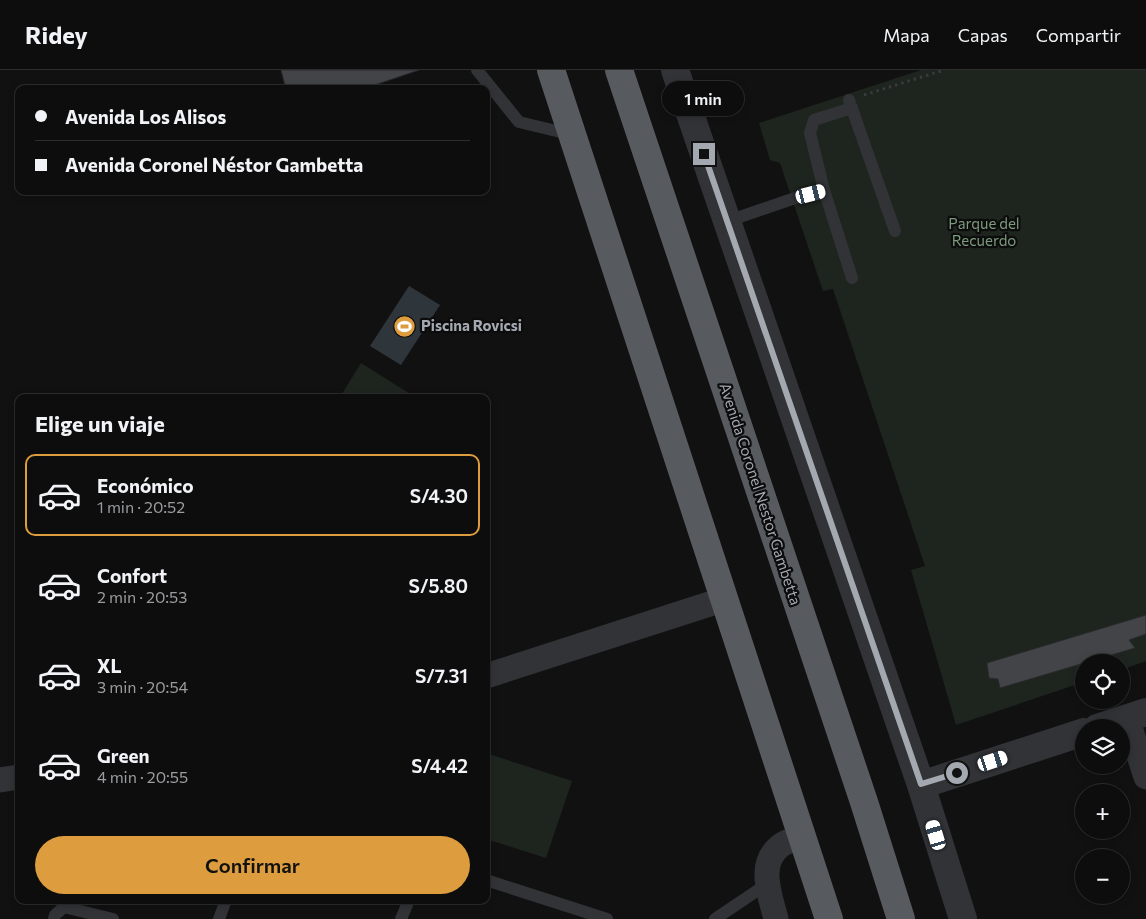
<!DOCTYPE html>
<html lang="es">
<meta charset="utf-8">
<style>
body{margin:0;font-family:Commissioner,sans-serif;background:#161617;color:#f1f3f6;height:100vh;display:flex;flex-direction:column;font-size:19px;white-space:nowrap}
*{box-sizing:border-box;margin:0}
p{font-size:16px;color:#9a9c9e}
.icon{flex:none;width:28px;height:28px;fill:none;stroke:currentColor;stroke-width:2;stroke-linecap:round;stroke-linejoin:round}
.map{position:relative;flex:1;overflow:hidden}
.side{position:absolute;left:15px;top:324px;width:475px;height:510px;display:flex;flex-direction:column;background:#0d0d0e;border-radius:10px;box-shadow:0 2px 8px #0003,0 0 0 1px #2d2d2e}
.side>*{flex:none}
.hud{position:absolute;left:15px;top:15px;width:475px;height:110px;border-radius:10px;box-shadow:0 2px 8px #0003,0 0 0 1px #2d2d2e;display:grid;align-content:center;height:110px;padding:0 20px;background:#0d0d0e}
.fabs{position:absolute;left:1075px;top:584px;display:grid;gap:10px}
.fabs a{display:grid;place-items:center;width:55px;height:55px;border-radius:50%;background:#0d0d0e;box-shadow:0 2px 8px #0003,0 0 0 1px #2d2d2e;font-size:25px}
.end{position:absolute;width:22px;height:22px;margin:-11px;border:6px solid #a4a9b1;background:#111;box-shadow:0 0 0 2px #111}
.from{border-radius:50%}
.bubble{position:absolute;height:35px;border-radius:18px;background:#0d0d0e;box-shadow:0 2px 8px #0003,0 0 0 1px #2d2d2e;font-size:16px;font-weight:600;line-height:35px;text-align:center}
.car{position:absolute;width:15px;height:30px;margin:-15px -8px;border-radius:6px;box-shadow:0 0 4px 1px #0007;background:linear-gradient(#fff 24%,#345 0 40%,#fff 0 76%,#345 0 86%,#fff 0)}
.hud b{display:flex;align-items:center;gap:18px;height:48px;font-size:19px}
.hud b+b{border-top:1px solid #2d2d2e}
.hud i{width:12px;height:12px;background:#f1f3f6}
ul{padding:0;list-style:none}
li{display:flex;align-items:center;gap:15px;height:82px;margin:0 10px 8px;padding:0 10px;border:2px solid transparent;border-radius:10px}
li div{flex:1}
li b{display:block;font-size:19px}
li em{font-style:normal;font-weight:600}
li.active{border-color:#dd9c3e}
li>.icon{width:45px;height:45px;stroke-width:1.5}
h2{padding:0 20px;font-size:22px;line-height:60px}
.primary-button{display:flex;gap:10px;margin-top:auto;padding:10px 20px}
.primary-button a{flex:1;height:58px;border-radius:30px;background:#dd9c3e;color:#111;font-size:20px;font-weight:600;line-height:58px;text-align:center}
header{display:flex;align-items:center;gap:30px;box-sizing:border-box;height:70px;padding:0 25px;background:#0d0d0e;border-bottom:1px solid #2d2d2e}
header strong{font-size:24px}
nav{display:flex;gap:28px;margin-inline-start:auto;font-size:18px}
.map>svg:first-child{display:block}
.green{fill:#1e241e}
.water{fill:#2e363b}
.building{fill:#434447;stroke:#2b2b2e}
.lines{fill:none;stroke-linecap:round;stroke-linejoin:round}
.path{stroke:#393a3e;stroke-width:3;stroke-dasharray:2.5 4;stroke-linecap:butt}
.service{stroke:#323337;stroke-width:12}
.minor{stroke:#323337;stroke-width:25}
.tertiary{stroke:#323337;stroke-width:28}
.trunk{stroke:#575a5e;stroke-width:28}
.route{stroke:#a4a9b1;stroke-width:6}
.labels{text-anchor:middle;stroke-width:4.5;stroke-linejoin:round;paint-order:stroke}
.park-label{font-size:15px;fill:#7d9b7d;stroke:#0c0c0d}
.poi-label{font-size:15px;font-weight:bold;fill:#a4a9b1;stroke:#0c0c0d;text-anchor:start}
.street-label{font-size:15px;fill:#a4a9b1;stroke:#0c0c0d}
</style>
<header>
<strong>Ridey</strong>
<nav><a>Mapa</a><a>Capas</a><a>Compartir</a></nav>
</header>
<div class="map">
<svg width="1146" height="849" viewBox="0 0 1146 849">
<rect width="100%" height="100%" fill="#111112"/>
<g class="green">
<path d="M921 0H1146V591L1121 600V592H1084V612L956 655 911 500 925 496 833 219 823 221 780 93 770 90 759 53Z"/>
<path d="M361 293 415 327H340Z"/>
<path d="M486 683 572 711 546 788 486 769Z"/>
</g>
<path class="water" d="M409 216 440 235 401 295 370 276Z"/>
<g class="building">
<path d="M281 0H419L363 19H286Z"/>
<path d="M1146 545V564L1129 570 1135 578 1000 618 998 609 989 608 987 593Z"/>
</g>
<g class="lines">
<path class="path" d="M864 25 944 0"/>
<g class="service">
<path d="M477 0 519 52 573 65"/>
<path d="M849 30 895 161"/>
<path d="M824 120 852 208"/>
<path d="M728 151 798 127 824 120 810 63 814 50 852 38"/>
<path d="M486 810 607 849"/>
<path d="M54 849 55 845 64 837 113 849"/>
<path d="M219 849 226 830"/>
<path d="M401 849 409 830"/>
<path d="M715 849 767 814"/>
</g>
<g class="minor">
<path d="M486 606 725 529"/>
<path d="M1127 648 1146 707"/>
<path d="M0 710 19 707"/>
<path d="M776 849C770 825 757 794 780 776 786 771 796 769 802 766"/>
</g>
<g class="tertiary">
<path d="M675 0 921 715 963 849"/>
<path d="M1097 658 1146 642"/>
<path d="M921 715 1084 662"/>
</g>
<g class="trunk">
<path d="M551 0 829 849"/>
<path d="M619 0 864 732 901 849"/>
</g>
</g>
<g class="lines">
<path class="route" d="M704 84 921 714 957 703"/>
</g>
<defs>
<symbol id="stadium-disc" viewBox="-11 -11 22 22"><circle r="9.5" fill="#dd9c3e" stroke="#0c0c0d"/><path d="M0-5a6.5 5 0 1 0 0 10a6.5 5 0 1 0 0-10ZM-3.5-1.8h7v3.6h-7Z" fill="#fff"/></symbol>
</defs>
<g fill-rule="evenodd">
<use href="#stadium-disc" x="392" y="244" width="25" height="25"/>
</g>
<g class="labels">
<g class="park-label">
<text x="984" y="159">Parque del<tspan x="984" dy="17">Recuerdo</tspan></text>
</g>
<g class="poi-label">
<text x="421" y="261">Piscina Rovicsi</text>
</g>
<g class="street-label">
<text transform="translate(760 424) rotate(72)" y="5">Avenida Coronel Nestor Gambetta</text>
</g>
</g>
</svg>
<div class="fabs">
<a><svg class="icon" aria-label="locate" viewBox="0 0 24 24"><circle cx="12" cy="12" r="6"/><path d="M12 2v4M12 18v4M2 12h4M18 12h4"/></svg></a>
<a><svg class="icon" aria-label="layers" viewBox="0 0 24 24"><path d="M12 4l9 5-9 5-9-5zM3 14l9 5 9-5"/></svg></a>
<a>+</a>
<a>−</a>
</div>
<i class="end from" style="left:957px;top:703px"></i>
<i class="end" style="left:704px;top:84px"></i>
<div class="bubble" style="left:662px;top:11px;width:82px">1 min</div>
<i class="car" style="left:811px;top:124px;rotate:76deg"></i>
<i class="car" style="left:993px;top:691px;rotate:72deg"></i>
<i class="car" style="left:936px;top:765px;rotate:343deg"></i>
<div class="hud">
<b><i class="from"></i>Avenida Los Alisos</b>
<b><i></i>Avenida Coronel Néstor Gambetta</b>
</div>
<section class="side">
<h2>Elige un viaje</h2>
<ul>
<li class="active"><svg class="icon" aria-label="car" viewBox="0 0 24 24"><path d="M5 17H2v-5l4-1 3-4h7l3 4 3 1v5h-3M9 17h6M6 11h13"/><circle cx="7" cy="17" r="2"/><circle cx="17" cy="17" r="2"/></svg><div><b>Económico</b><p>1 min · 20:52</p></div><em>S/4.30</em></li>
<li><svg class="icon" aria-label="car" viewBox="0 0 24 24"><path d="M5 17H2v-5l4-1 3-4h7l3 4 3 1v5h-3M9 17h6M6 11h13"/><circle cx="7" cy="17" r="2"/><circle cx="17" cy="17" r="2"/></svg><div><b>Confort</b><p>2 min · 20:53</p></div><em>S/5.80</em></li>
<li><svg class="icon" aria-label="car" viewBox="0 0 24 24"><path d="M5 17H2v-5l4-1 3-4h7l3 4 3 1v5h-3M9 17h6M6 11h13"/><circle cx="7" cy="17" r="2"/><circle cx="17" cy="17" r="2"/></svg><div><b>XL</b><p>3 min · 20:54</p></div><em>S/7.31</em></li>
<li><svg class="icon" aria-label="car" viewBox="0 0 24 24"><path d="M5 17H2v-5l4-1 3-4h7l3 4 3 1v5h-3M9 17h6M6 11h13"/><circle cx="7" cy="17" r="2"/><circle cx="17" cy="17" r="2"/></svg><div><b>Green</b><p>4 min · 20:55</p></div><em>S/4.42</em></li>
</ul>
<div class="primary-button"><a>Confirmar</a></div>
</section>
</div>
